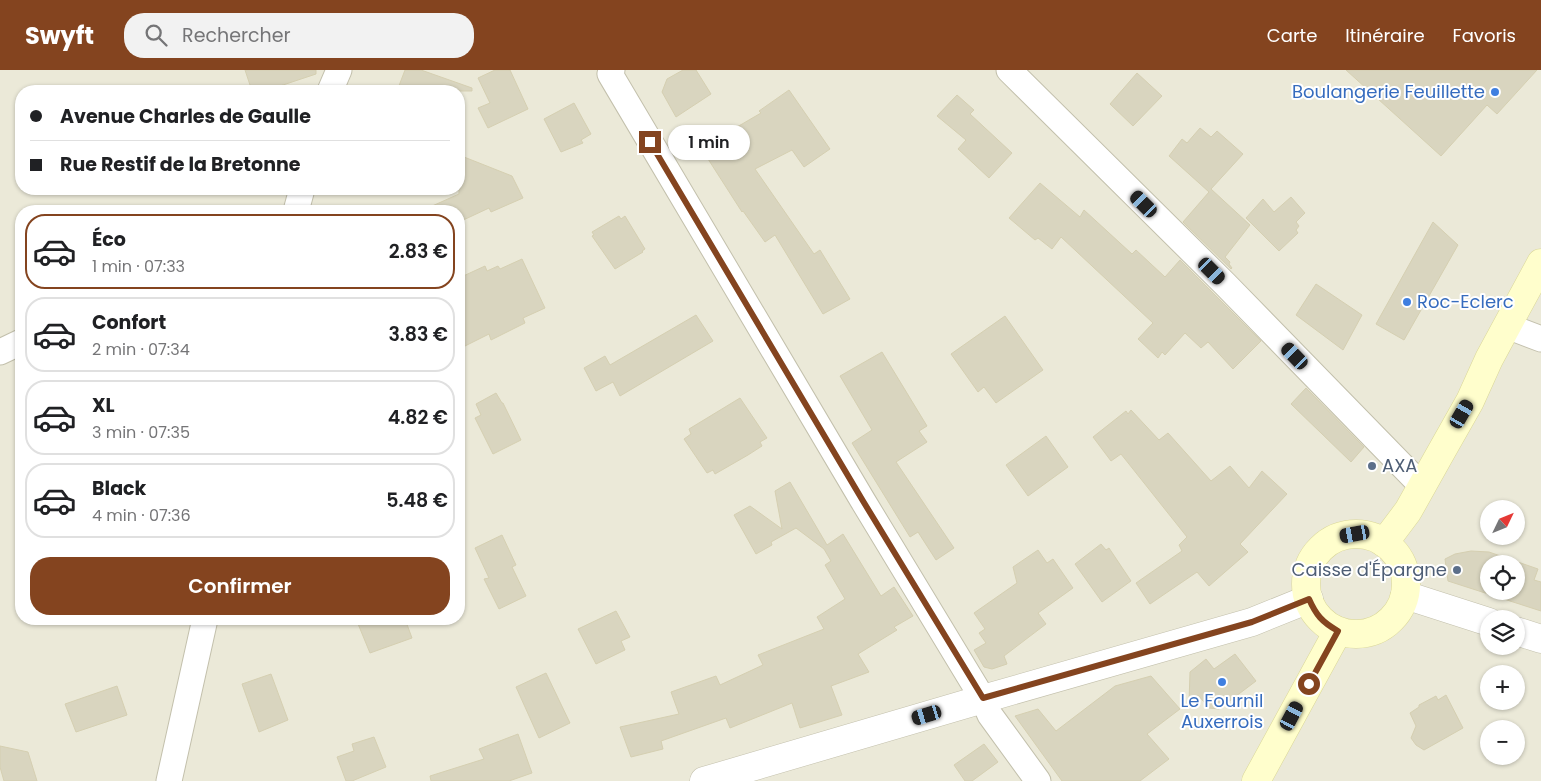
<!DOCTYPE html>
<html lang="fr">
<meta charset="utf-8">
<style>
body{margin:0;font-family:Poppins,sans-serif;background:#f2f2f2;color:#202124;height:100vh;display:flex;flex-direction:column;font-size:19px;white-space:nowrap}
*{box-sizing:border-box;margin:0}
p{font-size:16px;color:#757577}
.icon{flex:none;width:28px;height:28px;fill:none;stroke:currentColor;stroke-width:2;stroke-linecap:round;stroke-linejoin:round}
.map{position:relative;flex:1;overflow:hidden}
.panel{position:absolute;left:15px;top:135px;width:450px;height:420px;display:flex;flex-direction:column;background:#fff;border-radius:20px;box-shadow:0 1px 4px #0004}
.panel>*{flex:none}
.guide{position:absolute;left:15px;top:15px;width:450px;height:110px;border-radius:20px;box-shadow:0 1px 4px #0004;display:grid;align-content:center;height:110px;padding:0 15px;background:#fff}
.needle{width:32px;rotate:47deg}
.tools{position:absolute;left:1480px;top:430px;display:grid;gap:10px}
.tools a{display:grid;place-items:center;width:45px;height:45px;border-radius:50%;background:#fff;box-shadow:0 1px 4px #0004;font-size:25px}
.end{position:absolute;width:22px;height:22px;margin:-11px;border:6px solid #84441f;background:#fff;box-shadow:0 0 0 2px #fff}
.from{border-radius:50%}
.bubble{position:absolute;height:35px;border-radius:18px;background:#fff;box-shadow:0 1px 4px #0004;font-size:16px;font-weight:600;line-height:35px;text-align:center}
.car{position:absolute;width:15px;height:30px;margin:-15px -8px;border-radius:6px;box-shadow:0 0 4px 1px #0007;background:linear-gradient(#222 24%,#8ab4d8 0 40%,#222 0 76%,#8ab4d8 0 86%,#222 0)}
.guide b{display:flex;align-items:center;gap:18px;height:48px;font-size:19px}
.guide b+b{border-top:1px solid #e0e0e0}
.guide i{width:12px;height:12px;background:#202124}
ul{padding:9px 0 0;list-style:none}
li{display:flex;align-items:center;gap:15px;height:75px;margin:0 10px 8px;padding:0 5px;border:2px solid #e0e0e0;border-radius:20px}
li div{flex:1}
li b{display:block;font-size:19px}
li em{font-style:normal;font-weight:600}
li.current{border-color:#84441f}
li>.icon{width:45px;height:45px;stroke-width:1.5}
.primary-button{display:flex;gap:10px;margin-top:auto;padding:10px 15px}
.primary-button a{flex:1;height:58px;border-radius:20px;background:#84441f;color:#fff;font-size:20px;font-weight:600;line-height:58px;text-align:center}
header{display:flex;align-items:center;gap:30px;box-sizing:border-box;height:70px;padding:0 25px;background:#84441f;color:#fff}
header strong{font-size:24px}
nav{display:flex;gap:28px;margin-inline-start:auto;font-size:18px}
.search{width:350px;height:45px;background:#f2f2f2;display:flex;align-items:center;gap:12px;box-sizing:border-box;padding:0 18px;border-radius:20px;color:#757577;font-size:19px}
.map>svg:first-child{display:block}
.residential{fill:#ebe9d8;fill-rule:evenodd}
.building{fill:#d9d5bf;stroke:#d5cfb1;fill-rule:evenodd}
.lines{fill:none;stroke-linecap:round;stroke-linejoin:round}
.minor-casing{stroke:#c3c0ac;stroke-width:27}
.tertiary-casing{stroke:#c3c0ac;stroke-width:29}
.secondary-casing{stroke:#dad797;stroke-width:29}
.minor{stroke:#fff;stroke-width:25}
.tertiary{stroke:#fff;stroke-width:28}
.secondary{stroke:#fffecc;stroke-width:28}
.route{stroke:#84441f;stroke-width:6}
.shop-dot{fill:#3f7fe0;stroke:#fff;stroke-width:2}
.service-dot{fill:#5c6f8a;stroke:#fff;stroke-width:2}
.labels{text-anchor:middle;stroke-width:4;stroke-linejoin:round;paint-order:stroke}
.shop-label{font-size:18px;fill:#366cbe;stroke:#fff;text-anchor:end}
.service-label{font-size:18px;fill:#4e5e75;stroke:#fff;text-anchor:start}
</style>
<header>
<strong>Swyft</strong>
<div class="search"><svg class="icon" aria-label="search" viewBox="0 0 24 24"><circle cx="10" cy="10" r="6"/><path d="M15 15l6 6"/></svg>Rechercher</div>
<nav><a>Carte</a><a>Itinéraire</a><a>Favoris</a></nav>
</header>
<div class="map">
<svg width="1541" height="711" viewBox="0 0 1541 711">
<rect width="100%" height="100%" fill="#f6f5eb"/>
<path class="residential" d="M0 0H1541V711H0ZM21 21H459V119H21ZM21 141H459V549H21ZM1489 439H1516V466H1489ZM1489 494H1516V521H1489ZM1489 549H1516V576H1489ZM1489 604H1516V631H1489ZM1489 659H1516V686H1489Z"/>
<g class="building">
<path d="M245 0H316V4L265 21H252Z"/>
<path d="M405 0H421L472 18V21H397Z"/>
<path d="M495 0H510L528 39 488 58 478 38 490 33 478 8Z"/>
<path d="M683 0H696L711 24 676 47 662 22 667 9Z"/>
<path d="M1346 0H1537L1497 44 1487 35 1441 86Z"/>
<path d="M1137 3 1162 26 1133 56 1110 34Z"/>
<path d="M789 20 830 79 804 97 792 80 755 99 814 184 820 180 850 229 823 244 775 165 765 172 743 141 742 142 701 78 761 43 759 41Z"/>
<path d="M957 25 974 40 970 44 1012 83 989 108 958 79 966 70 937 46Z"/>
<path d="M574 33 591 64 581 70 583 73 561 82 544 49Z"/>
<path d="M1200 58 1211 67 1217 61 1243 84 1211 119 1250 155 1225 187 1230 192 1229 194 1232 198 1231 199 1183 152 1209 122 1169 86 1182 69 1187 73Z"/>
<path d="M459 85 512 106 523 128 491 142 489 138 459 152V141H421L459 124Z"/>
<path d="M1040 113 1080 147 1084 140 1132 184 1136 180 1165 207 1180 190 1261 271 1233 299 1208 272 1201 278 1185 263 1165 285 1162 282 1158 288 1138 269 1153 253 1061 167 1052 179 1038 168 1035 170 1009 148Z"/>
<path d="M1291 127 1305 143 1296 152 1299 156 1296 160 1298 163 1279 181 1246 148 1263 129 1274 142Z"/>
<path d="M619 146 621 149 625 146 645 179 642 181 643 182 615 199 592 166 594 165 592 162Z"/>
<path d="M1433 152 1458 175 1404 270 1376 254Z"/>
<path d="M522 189 545 238 523 248 525 253 491 270 489 264 459 279V208L485 196 487 201 498 196 500 199Z"/>
<path d="M1316 214 1362 245 1343 280 1296 245Z"/>
<path d="M696 245 713 271 620 326 613 312 596 321 584 298 605 286 610 295Z"/>
<path d="M1005 246 1043 300 996 333 984 317 978 322 951 284Z"/>
<path d="M882 282 927 356 919 361 927 372 896 392 954 478 936 490 918 462 910 467 852 373 872 360 840 306Z"/>
<path d="M1306 318 1364 377 1351 392 1291 334Z"/>
<path d="M496 323 502 333H503L521 370 493 384 475 348 481 345 476 334Z"/>
<path d="M740 328 767 368 760 372 762 376 748 385 715 404 713 400 707 403 684 369 691 364 689 359Z"/>
<path d="M1131 340 1159 370 1168 363 1211 411 1230 396 1249 418 1262 401 1287 424 1240 474 1248 482 1209 516 1197 502 1150 534 1136 513 1182 481 1179 475 1187 467 1121 384 1111 391 1093 367 1126 341 1128 344Z"/>
<path d="M1046 366 1068 397 1028 426 1006 395Z"/>
<path d="M790 412 827 475 843 464 881 526 894 517 913 546 894 557 897 560 858 584 869 602 831 616 842 645 800 658 792 633 730 658 726 648 661 671 663 679 631 687 620 657 679 644 671 622 716 606 720 615 763 595 758 585 824 559 817 547 845 529 825 495 831 491 824 479 796 458 771 472 772 475 756 484 734 445 750 436 782 459 775 421Z"/>
<path d="M502 465 516 495 512 497 526 526 499 539 484 509 489 508 475 478Z"/>
<path d="M1101 474 1106 480 1109 478 1131 511 1102 532 1075 494Z"/>
<path d="M1038 480 1047 493 1053 489 1073 518 1038 543 1046 554 1004 586 1007 594 992 599 984 597 974 580 986 573 979 563 985 559 974 543 1017 513 1013 497Z"/>
<path d="M1471 481 1489 482 1538 499 1534 510 1541 512V541L1448 511 1445 489 1455 484ZM1489 494H1516V521H1489Z"/>
<path d="M616 541 630 567 621 571 625 580 596 594 578 559Z"/>
<path d="M356 549H405L412 568 370 583Z"/>
<path d="M1235 584 1256 611 1219 639 1209 638 1198 625 1189 633 1190 602 1206 589 1214 599Z"/>
<path d="M546 603 570 653 539 668 516 617Z"/>
<path d="M271 604 288 650 259 662 242 614Z"/>
<path d="M1151 606 1180 639 1147 664 1169 689 1140 711H1062L1015 646 1038 639 1056 661 1115 616Z"/>
<path d="M117 616 127 645 76 662 65 634Z"/>
<path d="M1446 625 1463 658 1424 680 1416 675 1411 668 1416 656 1410 643 1419 637V635L1436 626 1438 630Z"/>
<path d="M518 664 532 703 509 711H431L430 706 484 689 479 679Z"/>
<path d="M374 667 386 697 352 711H346L337 687 354 681 352 674Z"/>
<path d="M984 674 998 692 972 711H965L954 695Z"/>
<path d="M0 676 28 682 37 711H4L0 697Z"/>
</g>
<g class="lines">
<defs>
<g id="minor">
<path d="M612 0 610 4 863 431 983 629 990 645 1038 711"/>
<path d="M1009 0 1225 214 1422 416"/>
<path d="M330 21 339 0"/>
<path d="M296 141 302 119"/>
<path d="M1507 256 1541 269"/>
<path d="M0 282 21 272"/>
<path d="M169 711 205 549"/>
</g>
<g id="tertiary">
<path d="M1405 525 1489 552"/>
<path d="M1516 561 1541 569"/>
<path d="M704 711 983 629 1252 552 1309 529"/>
</g>
<g id="secondary">
<circle cx="1356" cy="514" r="50"/>
<path d="M1384 473 1408 441 1440 384 1470 331 1489 289 1541 193"/>
<path d="M1256 711 1338 561"/>
</g>
</defs>
<use href="#minor" class="minor-casing"/>
<use href="#tertiary" class="tertiary-casing"/>
<use href="#secondary" class="secondary-casing"/>
<use href="#minor" class="minor"/>
<use href="#tertiary" class="tertiary"/>
<use href="#secondary" class="secondary"/>
</g>
<g class="lines">
<path class="route" d="M650 72 863 431 983 628 1252 552 1309 529C1316 545 1322 552 1338 561L1309 614"/>
</g>
<g class="shop-dot">
<circle cx="1495" cy="22" r="5"/>
<circle cx="1407" cy="232" r="5"/>
<circle cx="1222" cy="612" r="5"/>
</g>
<g class="service-dot">
<circle cx="1372" cy="396" r="5"/>
<circle cx="1457" cy="500" r="5"/>
</g>
<g class="labels">
<g class="shop-label">
<text x="1485" y="28">Boulangerie Feuillette</text>
<text x="1417" y="238" text-anchor="start">Roc-Eclerc</text>
<text x="1222" y="637" text-anchor="middle">Le Fournil<tspan x="1222" dy="21">Auxerrois</tspan></text>
</g>
<g class="service-label">
<text x="1382" y="402">AXA</text>
<text x="1447" y="506" text-anchor="end">Caisse d'Épargne</text>
</g>
</g>
</svg>
<div class="tools">
<a><svg class="needle" viewBox="-14 -14 28 28"><path d="M0-13l5 13h-10z" fill="#e53935"/><path d="M0 13l5-13h-10z" fill="#757577"/></svg></a>
<a><svg class="icon" aria-label="locate" viewBox="0 0 24 24"><circle cx="12" cy="12" r="6"/><path d="M12 2v4M12 18v4M2 12h4M18 12h4"/></svg></a>
<a><svg class="icon" aria-label="layers" viewBox="0 0 24 24"><path d="M12 4l9 5-9 5-9-5zM3 14l9 5 9-5"/></svg></a>
<a>+</a>
<a>−</a>
</div>
<i class="end from" style="left:1309px;top:614px"></i>
<i class="end" style="left:650px;top:72px"></i>
<div class="bubble" style="left:668px;top:55px;width:82px">1 min</div>
<i class="car" style="left:1144px;top:134px;rotate:315deg"></i>
<i class="car" style="left:1212px;top:201px;rotate:135deg"></i>
<i class="car" style="left:1295px;top:286px;rotate:316deg"></i>
<i class="car" style="left:1462px;top:344px;rotate:30deg"></i>
<i class="car" style="left:1355px;top:464px;rotate:260deg"></i>
<i class="car" style="left:927px;top:645px;rotate:253deg"></i>
<i class="car" style="left:1292px;top:646px;rotate:28deg"></i>
<div class="guide">
<b><i class="from"></i>Avenue Charles de Gaulle</b>
<b><i></i>Rue Restif de la Bretonne</b>
</div>
<section class="panel">
<ul>
<li class="current"><svg class="icon" aria-label="car" viewBox="0 0 24 24"><path d="M5 17H2v-5l4-1 3-4h7l3 4 3 1v5h-3M9 17h6M6 11h13"/><circle cx="7" cy="17" r="2"/><circle cx="17" cy="17" r="2"/></svg><div><b>Éco</b><p>1 min · 07:33</p></div><em>2.83 €</em></li>
<li><svg class="icon" aria-label="car" viewBox="0 0 24 24"><path d="M5 17H2v-5l4-1 3-4h7l3 4 3 1v5h-3M9 17h6M6 11h13"/><circle cx="7" cy="17" r="2"/><circle cx="17" cy="17" r="2"/></svg><div><b>Confort</b><p>2 min · 07:34</p></div><em>3.83 €</em></li>
<li><svg class="icon" aria-label="car" viewBox="0 0 24 24"><path d="M5 17H2v-5l4-1 3-4h7l3 4 3 1v5h-3M9 17h6M6 11h13"/><circle cx="7" cy="17" r="2"/><circle cx="17" cy="17" r="2"/></svg><div><b>XL</b><p>3 min · 07:35</p></div><em>4.82 €</em></li>
<li><svg class="icon" aria-label="car" viewBox="0 0 24 24"><path d="M5 17H2v-5l4-1 3-4h7l3 4 3 1v5h-3M9 17h6M6 11h13"/><circle cx="7" cy="17" r="2"/><circle cx="17" cy="17" r="2"/></svg><div><b>Black</b><p>4 min · 07:36</p></div><em>5.48 €</em></li>
</ul>
<div class="primary-button"><a>Confirmer</a></div>
</section>
</div>
